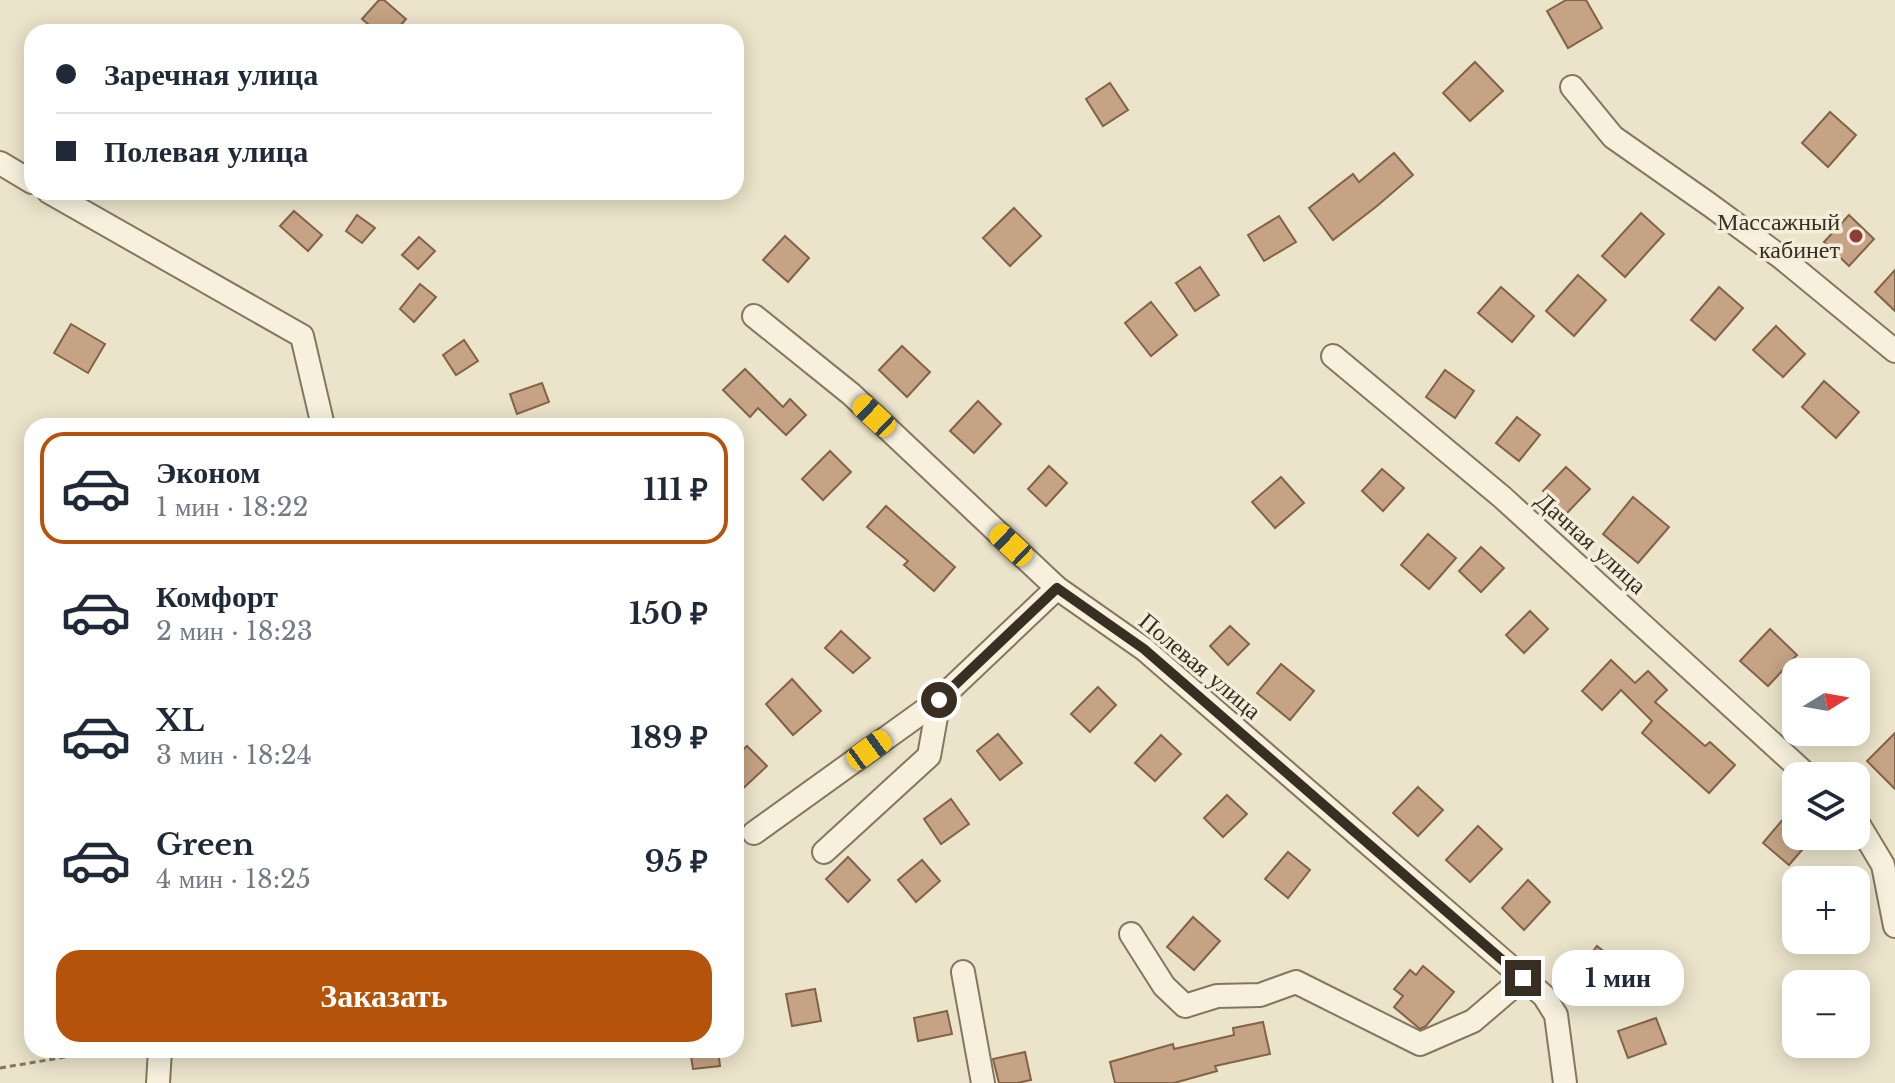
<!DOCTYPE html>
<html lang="ru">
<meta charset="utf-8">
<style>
body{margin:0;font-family:"Libre Baskerville",serif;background:#f6f6f7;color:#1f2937;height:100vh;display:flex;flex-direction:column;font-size:30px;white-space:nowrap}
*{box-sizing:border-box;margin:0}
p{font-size:26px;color:#747a83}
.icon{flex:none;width:44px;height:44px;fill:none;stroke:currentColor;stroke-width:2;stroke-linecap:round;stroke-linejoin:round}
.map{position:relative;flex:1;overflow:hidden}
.side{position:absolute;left:24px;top:418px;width:720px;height:640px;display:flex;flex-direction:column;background:#fff;border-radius:24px;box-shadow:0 4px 20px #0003}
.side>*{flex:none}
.banner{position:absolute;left:24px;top:24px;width:720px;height:176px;border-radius:24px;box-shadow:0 4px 20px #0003;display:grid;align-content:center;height:176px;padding:0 32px;background:#fff}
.needle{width:52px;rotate:79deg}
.buttons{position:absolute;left:1782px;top:658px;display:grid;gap:16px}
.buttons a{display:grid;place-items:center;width:88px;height:88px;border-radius:16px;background:#fff;box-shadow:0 4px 20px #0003;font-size:40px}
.end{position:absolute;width:36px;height:36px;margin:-18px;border:10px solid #382e22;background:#fff;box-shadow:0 0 0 4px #fff}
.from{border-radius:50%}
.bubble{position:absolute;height:56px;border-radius:24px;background:#fff;box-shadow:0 4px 20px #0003;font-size:26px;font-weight:700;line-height:56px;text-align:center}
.car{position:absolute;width:24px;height:48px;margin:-24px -12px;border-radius:10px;box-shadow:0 0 6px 2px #0007;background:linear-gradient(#f5c518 24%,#345 0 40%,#f5c518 0 76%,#345 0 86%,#f5c518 0)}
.banner b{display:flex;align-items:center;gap:28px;height:76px;font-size:30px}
.banner b+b{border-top:2px solid #e0e1e3}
.banner i{width:20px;height:20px;background:#1f2937}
ul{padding:14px 0 0;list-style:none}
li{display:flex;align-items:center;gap:24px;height:112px;margin:0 16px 12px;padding:0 16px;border:4px solid transparent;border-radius:24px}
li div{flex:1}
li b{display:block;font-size:30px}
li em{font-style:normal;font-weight:700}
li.selected{border-color:#b45309}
li>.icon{width:72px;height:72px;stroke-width:1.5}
.action{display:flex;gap:16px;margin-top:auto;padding:16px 32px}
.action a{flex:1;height:92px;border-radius:24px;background:#b45309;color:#fff;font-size:32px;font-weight:700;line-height:92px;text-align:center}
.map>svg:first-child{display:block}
.building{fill:#c5a384;stroke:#836348;stroke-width:2}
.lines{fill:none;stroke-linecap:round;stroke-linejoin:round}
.minor-casing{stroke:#867660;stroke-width:26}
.path{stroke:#867660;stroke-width:3;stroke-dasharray:6 4;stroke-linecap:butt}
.minor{stroke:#f6f0dd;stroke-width:22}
.route{stroke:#382e22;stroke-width:10}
.poi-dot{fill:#8f3b36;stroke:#f3edd9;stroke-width:3}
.labels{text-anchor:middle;stroke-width:7;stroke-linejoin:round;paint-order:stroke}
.poi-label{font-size:24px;fill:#382e22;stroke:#f3edd9;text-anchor:end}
.street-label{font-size:24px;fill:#382e22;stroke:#f3edd9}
</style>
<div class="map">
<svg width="1895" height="1083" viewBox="0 0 1895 1083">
<rect width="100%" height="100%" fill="#ebe3ca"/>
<g class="building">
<path d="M379 0H384L406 19 395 32H377L362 19Z"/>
<path d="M1566 0H1586L1602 28 1568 48 1547 11Z"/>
<path d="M1475 62 1503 91 1470 121 1443 93Z"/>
<path d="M1110 83 1128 110 1103 126 1086 99Z"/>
<path d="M1830 112 1856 135 1828 167 1802 143Z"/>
<path d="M1394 153 1413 175 1377 206 1333 240 1309 208 1353 174 1359 182Z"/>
<path d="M1014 208 1041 236 1010 266 983 238Z"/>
<path d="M294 211 322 235 308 251 280 226Z"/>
<path d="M1641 213 1664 234 1625 277 1602 256Z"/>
<path d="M357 215 375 228 362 243 346 231Z"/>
<path d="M1849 215 1874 239 1849 266 1824 242Z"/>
<path d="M1279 216 1296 242 1264 261 1248 235Z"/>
<path d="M785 236 809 258 788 282 763 260Z"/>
<path d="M419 237 435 251 418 269 402 255Z"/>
<path d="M1200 267 1219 295 1195 311 1176 283Z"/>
<path d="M1895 270V311L1875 292Z"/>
<path d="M1578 275 1606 300 1574 336 1546 311Z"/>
<path d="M420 284 436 297 414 322 400 309Z"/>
<path d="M1501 287 1534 316 1512 342 1478 313Z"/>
<path d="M1719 287 1743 308 1715 340 1691 320Z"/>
<path d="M1151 302 1177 335 1151 356 1125 323Z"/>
<path d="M71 324 105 344 88 373 54 353Z"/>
<path d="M1776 326 1805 354 1783 377 1753 350Z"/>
<path d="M464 340 478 361 456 375 443 355Z"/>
<path d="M902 346 930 372 907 397 879 370Z"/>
<path d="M745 369 783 407 790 399 806 415 786 435 758 408 750 417 723 390Z"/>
<path d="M1445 370 1474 391 1455 418 1426 397Z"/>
<path d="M1824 381 1859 412 1836 438 1802 407Z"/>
<path d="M542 383 549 402 517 414 510 394Z"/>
<path d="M978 401 1001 424 974 453 950 431Z"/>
<path d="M1517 417 1540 435 1519 461 1496 443Z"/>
<path d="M830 451 851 472 823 500 802 479Z"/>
<path d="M1049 466 1067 483 1046 506 1028 489Z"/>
<path d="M1566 467 1590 489 1566 514 1543 491Z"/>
<path d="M1382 469 1404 488 1383 511 1362 491Z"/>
<path d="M1281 477 1304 503 1275 528 1252 502Z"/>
<path d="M1633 497 1669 527 1638 563 1603 534Z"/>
<path d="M886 506 955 567 934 591 904 565 908 561 867 527Z"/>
<path d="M1428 534 1456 558 1429 589 1401 565Z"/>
<path d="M1481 547 1504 568 1481 592 1459 571Z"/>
<path d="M1530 611 1548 629 1524 653 1506 635Z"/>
<path d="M1230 626 1249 644 1228 665 1210 646Z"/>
<path d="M1770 629 1797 655 1768 686 1740 661Z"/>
<path d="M841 631 870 658 853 673 825 648Z"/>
<path d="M1611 660 1635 683 1648 671 1667 690 1655 702 1705 746 1710 742 1735 765 1709 793 1642 733 1652 721 1621 690 1602 710 1582 691Z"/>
<path d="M1281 664 1314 691 1290 720 1257 693Z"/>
<path d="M792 679 821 711 793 735 766 704Z"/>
<path d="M1098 687 1116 705 1090 732 1071 714Z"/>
<path d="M1895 733V789L1867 761Z"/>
<path d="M998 734 1022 763 1000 780 977 751Z"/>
<path d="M1161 735 1181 754 1155 781 1135 763Z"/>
<path d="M747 746 767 766 736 795V756Z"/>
<path d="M1418 787 1443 810 1418 836 1393 813Z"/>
<path d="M1227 795 1247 814 1223 837 1204 818Z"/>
<path d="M951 799 969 824 941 844 924 819Z"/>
<path d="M1784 818 1796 827V836H1814L1789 865 1763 843Z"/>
<path d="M1478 826 1502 849 1470 882 1446 860Z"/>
<path d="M1288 852 1310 870 1288 898 1265 879Z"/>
<path d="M848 857 870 880 848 902 826 879Z"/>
<path d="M922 860 940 881 916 902 898 880Z"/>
<path d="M1528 880 1550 902 1524 930 1502 908Z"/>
<path d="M1193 917 1220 941 1194 970 1167 947Z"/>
<path d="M1597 946 1624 967 1603 993 1584 978 1592 969 1584 963Z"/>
<path d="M1423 966 1454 992 1426 1026 1420 1029 1394 1007 1403 996 1394 989 1410 970 1416 975Z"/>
<path d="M815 989 821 1021 792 1026 786 994Z"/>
<path d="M947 1011 952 1034 918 1041 914 1018Z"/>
<path d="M1656 1018 1666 1044 1628 1058 1618 1031Z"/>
<path d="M1263 1022 1270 1054 1215 1066 1217 1071 1174 1083H1115L1110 1062 1173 1044 1174 1049 1234 1035 1233 1028Z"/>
<path d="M690 1050H718L720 1066 693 1069Z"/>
<path d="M1025 1052 1031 1080 1017 1083H999L993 1059Z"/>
</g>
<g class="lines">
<defs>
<g id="minor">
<path d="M1572 87 1613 137 1710 205 1782 258 1895 351"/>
<path d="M0 163 32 182"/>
<path d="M49 192 302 336 323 426"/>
<path d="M754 316 851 394 1057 588 1144 649 1544 996 1556 1015 1565 1083"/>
<path d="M1333 356 1502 497 1808 776"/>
<path d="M1856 820 1883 865 1895 926"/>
<path d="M754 833 939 700 1057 588"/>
<path d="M824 852 929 756 939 700"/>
<path d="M1131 934 1164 986 1185 1006 1217 996 1260 995 1296 982 1420 1044 1473 1021 1523 978"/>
<path d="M963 972 983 1083"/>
<path d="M158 1083 160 1050"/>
</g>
</defs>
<use href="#minor" class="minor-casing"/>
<path class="path" d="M0 1068 107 1050"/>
<use href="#minor" class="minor"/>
</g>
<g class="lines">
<path class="route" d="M939 700 1057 588 1144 649 1523 978"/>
</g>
<circle class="poi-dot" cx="1856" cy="236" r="8"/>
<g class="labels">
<g class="poi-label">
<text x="1840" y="230">Массажный<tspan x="1840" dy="28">кабинет</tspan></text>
</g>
<g class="street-label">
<text transform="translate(1591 543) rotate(42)" y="8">Дачная улица</text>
<text transform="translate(1200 666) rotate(40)" y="8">Полевая улица</text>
</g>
</g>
</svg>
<div class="buttons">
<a><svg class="needle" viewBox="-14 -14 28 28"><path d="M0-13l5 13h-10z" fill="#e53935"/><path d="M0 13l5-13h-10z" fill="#747a83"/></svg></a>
<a><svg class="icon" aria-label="layers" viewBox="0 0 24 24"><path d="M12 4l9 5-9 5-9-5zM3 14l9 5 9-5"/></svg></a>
<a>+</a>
<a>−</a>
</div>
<i class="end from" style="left:939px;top:700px"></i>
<i class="end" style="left:1523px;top:978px"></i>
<div class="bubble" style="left:1552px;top:950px;width:132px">1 мин</div>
<i class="car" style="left:874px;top:416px;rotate:313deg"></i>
<i class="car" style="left:1011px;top:545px;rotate:313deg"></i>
<i class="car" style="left:869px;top:750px;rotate:54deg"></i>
<div class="banner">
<b><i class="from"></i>Заречная улица</b>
<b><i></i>Полевая улица</b>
</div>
<section class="side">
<ul>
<li class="selected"><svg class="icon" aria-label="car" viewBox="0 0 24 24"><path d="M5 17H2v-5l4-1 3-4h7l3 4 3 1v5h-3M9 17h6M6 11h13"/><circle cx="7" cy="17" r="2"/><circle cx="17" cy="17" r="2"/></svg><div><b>Эконом</b><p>1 мин · 18:22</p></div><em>111 ₽</em></li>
<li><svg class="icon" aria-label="car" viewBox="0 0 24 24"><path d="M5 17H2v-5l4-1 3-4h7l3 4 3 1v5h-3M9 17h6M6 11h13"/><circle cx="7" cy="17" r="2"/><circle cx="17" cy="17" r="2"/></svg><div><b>Комфорт</b><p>2 мин · 18:23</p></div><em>150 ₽</em></li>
<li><svg class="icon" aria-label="car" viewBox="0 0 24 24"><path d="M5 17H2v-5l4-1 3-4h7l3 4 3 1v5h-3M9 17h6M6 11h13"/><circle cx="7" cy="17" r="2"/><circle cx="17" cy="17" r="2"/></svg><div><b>XL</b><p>3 мин · 18:24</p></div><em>189 ₽</em></li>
<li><svg class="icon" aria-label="car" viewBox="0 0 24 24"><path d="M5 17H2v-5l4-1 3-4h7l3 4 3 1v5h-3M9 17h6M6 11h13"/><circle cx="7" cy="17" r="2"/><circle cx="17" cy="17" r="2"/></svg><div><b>Green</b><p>4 мин · 18:25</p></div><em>95 ₽</em></li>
</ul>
<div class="action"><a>Заказать</a></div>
</section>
</div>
